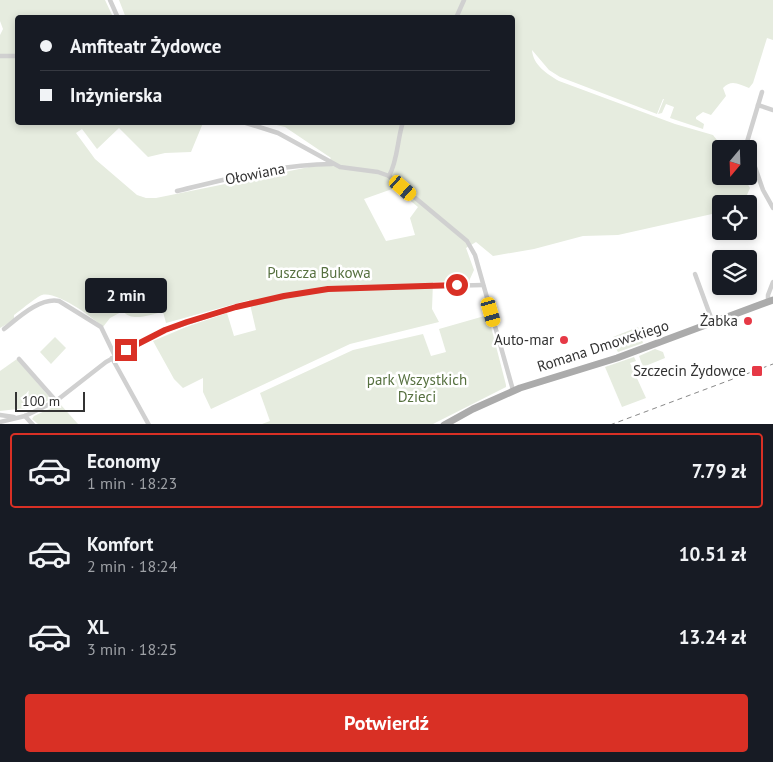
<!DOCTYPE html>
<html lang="pl">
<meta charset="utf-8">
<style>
body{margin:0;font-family:"PT Sans",sans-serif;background:#242831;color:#f1f3f6;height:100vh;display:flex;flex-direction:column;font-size:19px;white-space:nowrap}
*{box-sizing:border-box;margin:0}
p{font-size:16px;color:#9ea1a6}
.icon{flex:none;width:28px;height:28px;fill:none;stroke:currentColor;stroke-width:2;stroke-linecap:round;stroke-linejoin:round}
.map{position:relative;height:424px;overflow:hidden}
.panel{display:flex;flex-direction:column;background:#171b24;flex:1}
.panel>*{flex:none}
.top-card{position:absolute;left:15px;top:15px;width:500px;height:110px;border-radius:5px;box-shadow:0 2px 8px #0003;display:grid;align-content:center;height:110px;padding:0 25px;background:#171b24}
.needle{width:32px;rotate:199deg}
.tools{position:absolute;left:712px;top:140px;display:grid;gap:10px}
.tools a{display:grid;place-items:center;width:45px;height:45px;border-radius:5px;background:#171b24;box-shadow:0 2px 8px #0003;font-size:25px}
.scale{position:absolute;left:15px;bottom:12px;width:70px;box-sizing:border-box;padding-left:5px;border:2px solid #333;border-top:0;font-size:14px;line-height:18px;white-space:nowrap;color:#333;-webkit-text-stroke:4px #fff;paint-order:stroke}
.end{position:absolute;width:22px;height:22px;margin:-11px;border:6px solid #d93025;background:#fff;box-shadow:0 0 0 2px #fff}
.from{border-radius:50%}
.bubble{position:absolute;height:35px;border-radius:5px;background:#171b24;box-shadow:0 2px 8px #0003;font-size:16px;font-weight:600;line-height:35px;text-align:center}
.car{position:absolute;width:15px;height:30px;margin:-15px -8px;border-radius:6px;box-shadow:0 0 4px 1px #0007;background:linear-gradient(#f5c518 24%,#345 0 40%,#f5c518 0 76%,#345 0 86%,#f5c518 0)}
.top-card b{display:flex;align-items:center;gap:18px;height:48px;font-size:19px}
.top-card b+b{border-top:1px solid #363941}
.top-card i{width:12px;height:12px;background:#f1f3f6}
ul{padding:9px 0 0;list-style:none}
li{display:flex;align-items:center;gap:15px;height:75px;margin:0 10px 8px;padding:0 15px;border:2px solid transparent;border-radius:5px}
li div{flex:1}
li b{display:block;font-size:19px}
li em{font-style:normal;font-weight:600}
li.active{border-color:#d93025}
li>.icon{width:45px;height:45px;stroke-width:1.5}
.cta{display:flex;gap:10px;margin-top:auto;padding:10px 25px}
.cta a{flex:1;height:58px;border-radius:5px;background:#d93025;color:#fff;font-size:20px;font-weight:600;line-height:58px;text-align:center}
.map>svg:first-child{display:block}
.green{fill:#e6ecdf;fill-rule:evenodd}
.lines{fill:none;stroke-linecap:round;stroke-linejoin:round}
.minor{stroke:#d0d0d0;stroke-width:4.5}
.primary{stroke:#ababab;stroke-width:7}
.rail{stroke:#888;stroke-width:1;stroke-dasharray:5 4;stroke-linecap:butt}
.route{stroke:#d93025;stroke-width:6}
.poi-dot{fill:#e63946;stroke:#fff;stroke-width:2}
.labels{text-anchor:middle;stroke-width:5;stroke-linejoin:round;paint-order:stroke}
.street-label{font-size:15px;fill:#333;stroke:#fff}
.park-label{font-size:15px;fill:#56703f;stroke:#fff}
.poi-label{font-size:15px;fill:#333;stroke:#fff;text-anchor:end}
</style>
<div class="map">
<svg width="773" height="425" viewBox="0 0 773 425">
<rect width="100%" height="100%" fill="#fff"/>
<g class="green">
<path d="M0 0H105L113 17 18 18V122L203 123 191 152 165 153 148 157 119 128 97 149 82 129 76 133 95 159 137 195 146 198H156L309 167 324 165 331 158 285 127 268 123 512 122V18H126L119 0H773V40L767 38 753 83 749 88C739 84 731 79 723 88L726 96 711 115 703 112 696 117V119L704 124 703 129 670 118 674 107 666 104 662 113 658 114 664 99H663L657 114 560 77 549 70 532 50C533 65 547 74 559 81L675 124 713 135 724 149H721V176H743L750 188 743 204H721V212L618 235 583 236 534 249 493 256 476 242 466 248 474 270 469 281 433 282 432 309 439 322 350 344 211 409 203 392V378L183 388 174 379 153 341 186 327 227 313 234 336 256 330 249 300 166 323 163 312C151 314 132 323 123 311L110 318 103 327C92 317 57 291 42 295 36 297 20 311 14 315V320L0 328V35L3 29 0 21ZM395 188 418 207 410 218 415 235 386 241 364 199Z"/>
<path d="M488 315 506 385V387L433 424H262L270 421 260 393 353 350 423 334 431 356 446 352 439 329Z"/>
<path d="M638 327 643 343 618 352 615 347 613 337Z"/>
<path d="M55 337 66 348 51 364 40 352Z"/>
<path d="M655 349 663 352 665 358 643 367 639 356Z"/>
<path d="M634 357 636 361 630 363 646 398 622 407 605 367Z"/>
<path d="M17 359 51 399 35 407 0 411V371Z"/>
<path d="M60 404 78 424H38L32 419 34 416Z"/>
</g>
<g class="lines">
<g class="minor">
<path d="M110 0 118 18"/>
<path d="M456 18 464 0"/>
<path d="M0 56H18"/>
<path d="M758 105 773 110"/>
<path d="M243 122 278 133 340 167 378 172 389 176 467 241 475 255 513 390"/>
<path d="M748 149 747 142 762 92"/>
<path d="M749 150 763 190 773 208"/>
<path d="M389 176C398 160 397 140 403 122"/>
<path d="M177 191C228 179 280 164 332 164"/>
<path d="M695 274 713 323"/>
<path d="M768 302V295L773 282"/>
<path d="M4 329C18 318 40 297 59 301L101 327 115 356"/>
<path d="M112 358 149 425"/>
<path d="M19 359 56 401"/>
<path d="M0 415 14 417"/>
<path d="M25 416 33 425"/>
<path d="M0 422 25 416 56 401 106 362 165 330 235 307 284 296 328 289 483 285"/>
</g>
<path class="primary" d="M444 425 473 409 520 388 617 358 773 300"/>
<path class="rail" d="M610 425 773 364"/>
</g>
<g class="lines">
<path class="route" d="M126 350 165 330 187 322 236 307 284 296 328 289 457 285"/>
</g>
<g class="poi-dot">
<circle cx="748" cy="321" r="5"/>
<circle cx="564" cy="340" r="5"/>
<rect x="751" y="365" width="12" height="12" rx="2.5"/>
</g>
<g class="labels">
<g class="street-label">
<text transform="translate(255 174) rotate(-11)" y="5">Ołowiana</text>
<text transform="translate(603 346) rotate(-18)" y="5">Romana Dmowskiego</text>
</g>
<g class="park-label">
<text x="319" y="278">Puszcza Bukowa</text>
<text x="417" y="385">park Wszystkich<tspan x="417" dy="17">Dzieci</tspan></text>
</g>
<g class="poi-label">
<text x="738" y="326">Żabka</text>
<text x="554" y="345">Auto-mar</text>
<text x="746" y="376">Szczecin Żydowce</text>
</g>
</g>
</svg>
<div class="tools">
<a><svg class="needle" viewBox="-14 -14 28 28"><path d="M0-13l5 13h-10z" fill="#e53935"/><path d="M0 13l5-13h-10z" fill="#9ea1a6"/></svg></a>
<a><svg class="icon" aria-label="locate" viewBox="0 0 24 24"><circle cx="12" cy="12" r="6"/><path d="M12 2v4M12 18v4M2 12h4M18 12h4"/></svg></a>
<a><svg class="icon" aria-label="layers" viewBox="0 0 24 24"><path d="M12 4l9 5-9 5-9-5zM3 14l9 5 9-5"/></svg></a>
</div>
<div class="scale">100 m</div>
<i class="end from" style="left:457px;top:285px"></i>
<i class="end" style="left:126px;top:350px"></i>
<div class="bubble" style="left:85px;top:278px;width:82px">2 min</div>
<i class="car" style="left:403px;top:188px;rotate:131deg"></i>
<i class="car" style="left:491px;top:312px;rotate:164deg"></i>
<div class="top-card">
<b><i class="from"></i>Amfiteatr Żydowce</b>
<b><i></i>Inżynierska</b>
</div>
</div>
<section class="panel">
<ul>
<li class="active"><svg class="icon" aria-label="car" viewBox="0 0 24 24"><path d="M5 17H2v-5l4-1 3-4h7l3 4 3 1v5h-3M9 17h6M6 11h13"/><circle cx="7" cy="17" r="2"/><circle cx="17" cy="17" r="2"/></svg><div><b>Economy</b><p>1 min · 18:23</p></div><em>7.79 zł</em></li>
<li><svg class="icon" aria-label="car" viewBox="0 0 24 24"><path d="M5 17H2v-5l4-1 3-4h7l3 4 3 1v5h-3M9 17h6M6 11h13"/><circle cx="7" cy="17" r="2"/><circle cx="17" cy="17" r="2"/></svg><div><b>Komfort</b><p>2 min · 18:24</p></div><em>10.51 zł</em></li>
<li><svg class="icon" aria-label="car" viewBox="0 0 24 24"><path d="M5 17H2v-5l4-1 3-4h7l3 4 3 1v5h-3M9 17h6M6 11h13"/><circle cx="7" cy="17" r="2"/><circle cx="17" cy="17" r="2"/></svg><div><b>XL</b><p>3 min · 18:25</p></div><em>13.24 zł</em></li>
</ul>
<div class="cta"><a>Potwierdź</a></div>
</section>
